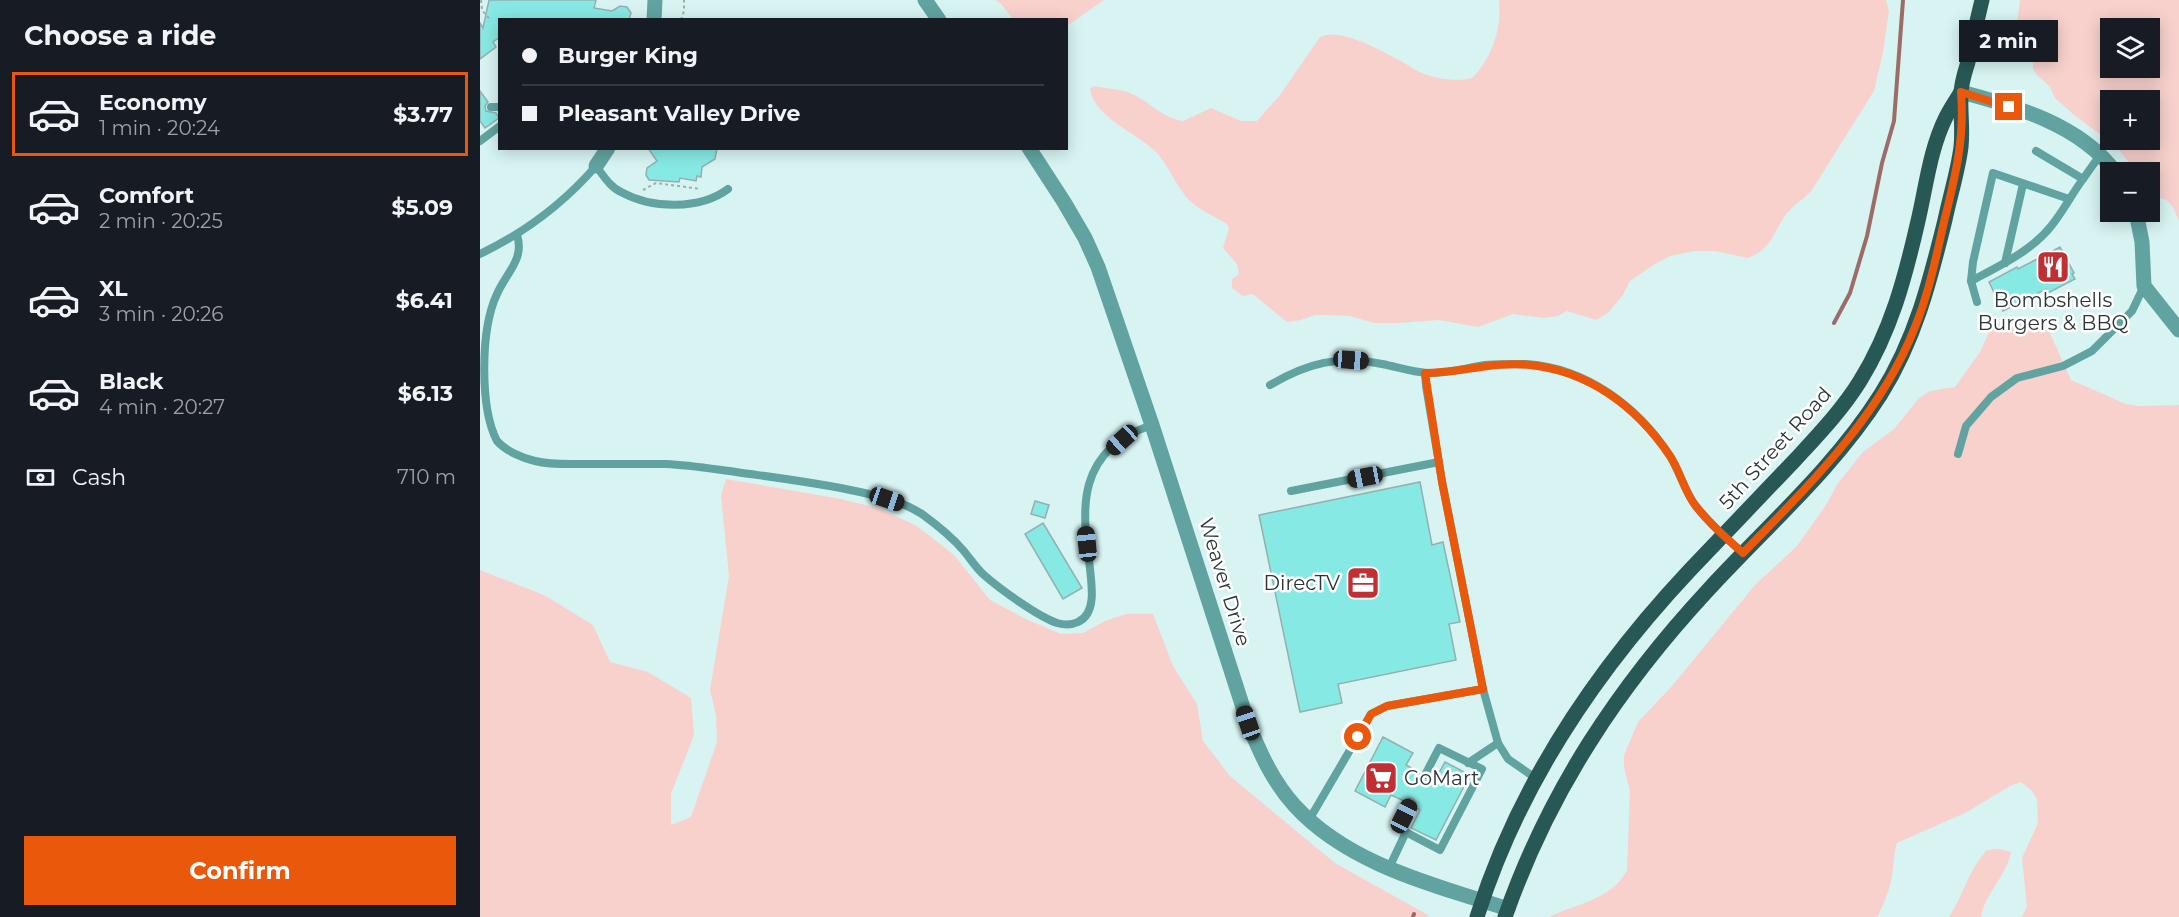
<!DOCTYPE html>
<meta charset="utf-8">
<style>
body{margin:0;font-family:Montserrat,sans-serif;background:#20242c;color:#f1f3f6;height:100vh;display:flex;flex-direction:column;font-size:22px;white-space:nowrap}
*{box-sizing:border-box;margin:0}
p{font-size:20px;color:#9ea1a6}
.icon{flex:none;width:33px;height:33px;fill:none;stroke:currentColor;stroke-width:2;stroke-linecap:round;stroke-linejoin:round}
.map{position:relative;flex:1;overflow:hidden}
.drawer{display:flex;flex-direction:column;background:#171b24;width:480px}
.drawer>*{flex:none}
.guide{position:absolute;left:18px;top:18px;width:570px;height:132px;border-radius:0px;box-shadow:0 3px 15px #0003;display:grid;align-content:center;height:132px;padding:0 24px;background:#171b24}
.buttons{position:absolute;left:1620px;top:18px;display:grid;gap:12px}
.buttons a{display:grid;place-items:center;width:60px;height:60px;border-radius:0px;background:#171b24;box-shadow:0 3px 15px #0003;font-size:30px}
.end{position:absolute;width:27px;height:27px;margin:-14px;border:8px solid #ea580c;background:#fff;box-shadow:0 0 0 3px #fff}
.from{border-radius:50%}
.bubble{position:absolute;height:42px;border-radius:0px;background:#171b24;box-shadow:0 3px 15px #0003;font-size:20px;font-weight:700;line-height:42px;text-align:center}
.car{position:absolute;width:18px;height:36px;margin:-18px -9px;border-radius:8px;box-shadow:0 0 4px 2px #0007;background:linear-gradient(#222 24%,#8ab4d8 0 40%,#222 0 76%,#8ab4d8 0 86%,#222 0)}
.guide b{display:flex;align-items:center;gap:21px;height:57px;font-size:22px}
.guide b+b{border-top:2px solid #363941}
.guide i{width:15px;height:15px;background:#f1f3f6}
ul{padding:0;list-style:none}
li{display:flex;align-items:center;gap:18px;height:84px;margin:0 12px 9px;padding:0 12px;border:3px solid transparent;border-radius:0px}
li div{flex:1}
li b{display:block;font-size:22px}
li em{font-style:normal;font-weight:700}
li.current{border-color:#ea580c}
li>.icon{width:54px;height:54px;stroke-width:1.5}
h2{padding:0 24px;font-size:27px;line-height:72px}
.pay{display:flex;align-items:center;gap:15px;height:66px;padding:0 24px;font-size:22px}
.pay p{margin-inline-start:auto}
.primary-button{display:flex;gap:12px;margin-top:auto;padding:12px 24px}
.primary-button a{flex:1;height:69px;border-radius:0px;background:#ea580c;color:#fff;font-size:24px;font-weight:700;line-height:69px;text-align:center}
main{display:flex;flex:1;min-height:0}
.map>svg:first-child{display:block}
.green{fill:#f8d1cd;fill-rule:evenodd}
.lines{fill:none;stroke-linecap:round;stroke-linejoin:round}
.stream{stroke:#9e6c68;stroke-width:4}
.building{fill:#87e9e4;stroke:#94b0ae;stroke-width:1.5}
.path{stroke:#99b0ae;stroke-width:2;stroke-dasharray:3 3;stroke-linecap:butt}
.service{stroke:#60a3a0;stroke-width:8}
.minor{stroke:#60a3a0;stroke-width:15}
.primary{stroke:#285855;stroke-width:15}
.route{stroke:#ea580c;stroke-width:8}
.labels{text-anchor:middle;stroke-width:5;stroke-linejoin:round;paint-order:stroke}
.poi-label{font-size:20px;fill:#2a3534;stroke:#fff}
.street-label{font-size:20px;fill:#2a3534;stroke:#fff}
</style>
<main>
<section class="drawer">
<h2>Choose a ride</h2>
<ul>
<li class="current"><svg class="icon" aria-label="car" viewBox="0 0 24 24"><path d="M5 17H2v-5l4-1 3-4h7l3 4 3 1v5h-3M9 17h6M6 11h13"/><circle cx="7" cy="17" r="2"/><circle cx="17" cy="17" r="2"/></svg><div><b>Economy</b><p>1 min · 20:24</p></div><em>$3.77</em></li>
<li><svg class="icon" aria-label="car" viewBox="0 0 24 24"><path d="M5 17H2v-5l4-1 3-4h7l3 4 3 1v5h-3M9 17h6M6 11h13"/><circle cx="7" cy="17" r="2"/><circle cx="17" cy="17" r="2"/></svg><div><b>Comfort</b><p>2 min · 20:25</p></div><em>$5.09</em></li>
<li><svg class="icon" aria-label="car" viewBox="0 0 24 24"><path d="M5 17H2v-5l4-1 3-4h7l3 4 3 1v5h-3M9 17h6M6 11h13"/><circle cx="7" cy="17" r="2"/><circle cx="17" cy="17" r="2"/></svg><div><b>XL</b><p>3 min · 20:26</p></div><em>$6.41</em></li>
<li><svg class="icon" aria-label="car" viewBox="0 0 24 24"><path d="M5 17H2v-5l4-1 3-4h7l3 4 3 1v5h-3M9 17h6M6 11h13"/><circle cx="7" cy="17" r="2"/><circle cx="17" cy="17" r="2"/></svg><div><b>Black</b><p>4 min · 20:27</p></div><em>$6.13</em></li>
</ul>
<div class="pay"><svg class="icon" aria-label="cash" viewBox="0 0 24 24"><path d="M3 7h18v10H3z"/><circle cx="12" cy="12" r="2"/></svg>Cash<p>710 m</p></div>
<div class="primary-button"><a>Confirm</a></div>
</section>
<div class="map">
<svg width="1699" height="917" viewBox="0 0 1699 917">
<rect width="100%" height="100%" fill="#d7f4f2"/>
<g class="green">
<path d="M515 0H624L587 26 586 20 533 19 521 4Z"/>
<path d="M1019 0H1406L1409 11 1403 52 1394 91 1332 190C1326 198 1317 202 1311 209 1294 225 1296 248 1268 258L1235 251H1214L1190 256 1175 264 1150 281 1143 295 1128 313 1116 320 1087 311 1078 316 1064 318 1033 314 998 327 959 320 918 323H894L870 316 845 315H835L821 320 807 322 773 294 763 296 752 288V279L759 274 757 264 743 248 749 228 747 224C736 217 721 211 711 202 697 189 690 167 676 152 658 134 614 117 610 89L614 86C627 89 641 89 652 94 672 103 680 117 703 121L731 108 761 121H777L800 95 840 37C861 26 907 54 926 64 932 67 936 71 942 73 956 79 977 82 992 78 1012 58 1022 28 1019 0Z"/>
<path d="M1540 0H1699V221C1696 215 1693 204 1686 200 1679 197 1675 198 1670 192V172H1654L1650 164 1636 146 1594 115 1575 98 1570 87 1556 74 1553 68V61L1536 32ZM1630 28H1670V68H1630ZM1670 100V140H1630V100Z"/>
<path d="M1520 322 1558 325 1569 331 1591 380 1646 404 1659 406 1699 405V917H1542L1547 906 1542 858 1558 823 1557 799 1551 790 1541 782 1530 786 1487 812 1417 843C1413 856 1414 868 1411 881 1408 894 1403 906 1397 917H1069C1097 903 1132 900 1147 870L1150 791 1144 767V755L1158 722 1192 686 1275 585 1317 546 1346 505 1358 483 1383 452 1414 429 1439 398 1450 391 1475 387 1500 352 1510 330Z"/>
<path d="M246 479 361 499 398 508 437 526 474 555 510 600 546 619 581 634 603 633 625 621 646 614H673L693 666 717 704 723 741 750 776 855 863 948 915V917H0V570L64 595 113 625 130 662 168 672 211 698 214 735 191 794V825L211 817 237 742 236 715 230 690 249 576 241 495Z"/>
<path d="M1519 849 1531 852C1526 877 1505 893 1501 917H1469C1483 896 1489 869 1507 850Z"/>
</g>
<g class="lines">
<g class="stream">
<path d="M1354 323 1370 293 1387 236 1402 163 1414 121 1423 0"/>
<path d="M933 917 934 914"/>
</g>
</g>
<g class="building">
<path d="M9 0H116L114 8 132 11 140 6 147 7 151 13 149 20H20V37L13 42 16 47 0 59V23L3 28Z"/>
<path d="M0 91 8 102 5 106 6 111 16 113 19 118 5 128 0 121Z"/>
<path d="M168 148H237L235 159 222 167 221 177 217 176 216 181 200 178 199 182 169 180 166 175 167 168 177 161Z"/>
<path d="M1580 247 1594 273 1592 274 1595 279 1568 293 1566 289 1523 311 1509 282 1537 267 1538 269Z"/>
<path d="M940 482 952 545 963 542 980 622 969 624 976 660 858 684 862 703 820 712 779 515Z"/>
<path d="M555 501 569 505 565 518 551 514Z"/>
<path d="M563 523 602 588 583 599 545 534Z"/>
<path d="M903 737 933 753 926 765 939 772V778L943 781H948L951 778 955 780 965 762 990 775 956 840 931 828 940 810 935 807 936 803 933 799 929 798 924 801 911 795 905 807 875 791Z"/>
</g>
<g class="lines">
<g class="path">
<path d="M1 0 2 10 11 21"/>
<path d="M201 20 204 11V0"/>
<path d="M163 190 176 183 221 189"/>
</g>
<g class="service">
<path d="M11 107H20"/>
<path d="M0 141 20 126"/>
<path d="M1556 151 1603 179 1620 155"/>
<path d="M37 235C45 259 26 273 17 294 0 330 0 408 17 441 26 451 42 458 55 461 71 465 88 464 104 464 131 464 158 464 186 464 209 465 233 469 256 472 298 478 340 483 380 492 402 497 423 502 442 514 457 525 471 536 483 550 490 558 496 568 504 575 520 589 557 616 577 623 584 625 592 625 598 622 645 601 547 466 672 425"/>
<path d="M0 254C46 232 83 204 116 166 123 175 130 187 141 192 172 209 220 210 248 189"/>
<path d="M1525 263 1543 184"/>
<path d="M1491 281C1519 266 1552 251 1572 225 1583 211 1592 194 1603 179"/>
<path d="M1497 302 1491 281 1493 262 1513 173 1589 199"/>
<path d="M945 373 946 386 962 481 1003 689 1018 743 1028 759 1057 779"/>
<path d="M790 385C828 363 858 355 902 364 917 367 932 372 947 373 966 374 986 368 1005 365 1019 364 1033 364 1046 364 1107 368 1158 407 1190 456 1200 472 1204 490 1215 505 1229 523 1246 538 1263 553"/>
<path d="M1478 454 1486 426 1511 397 1537 378 1583 366 1612 351 1652 311 1664 286"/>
<path d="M811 491 959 462"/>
<path d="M988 763 1018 743"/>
<path d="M930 804 918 828 960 850 1002 769 959 748 945 775"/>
<path d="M829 820 887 721 891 714 907 706 1003 689"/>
<path d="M909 868 926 832"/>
</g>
<g class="minor">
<path d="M445 0 459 20"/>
<path d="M174 20 175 0"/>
<path d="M1481 92C1535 106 1601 125 1635 172"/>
<path d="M549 148 584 202 605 238 618 267 672 425 768 723C780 753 793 782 815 806 869 865 955 885 1028 909"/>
<path d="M116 166 128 148"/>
<path d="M1656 212 1662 242 1664 286 1699 330"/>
</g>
<g class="primary">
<path d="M997 917C1038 786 1117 669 1210 570 1245 533 1280 497 1315 460 1338 435 1362 410 1380 381 1411 331 1425 278 1438 221 1446 187 1450 149 1466 117 1470 109 1476 100 1481 92"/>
<path d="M1025 917C1069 791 1139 686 1229 589 1287 526 1355 467 1401 394 1435 340 1450 281 1465 220 1470 196 1478 171 1481 147 1483 128 1480 112 1481 94 1481 83 1485 72 1488 62 1492 42 1497 21 1502 0"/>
</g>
</g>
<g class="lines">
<path class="route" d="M878 737 891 714 907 706 1003 689 962 482 945 373C981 373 1014 361 1050 365 1109 371 1157 407 1190 456 1200 471 1204 490 1215 505 1229 523 1246 538 1263 553 1329 485 1400 417 1435 327 1449 293 1456 257 1464 222 1475 177 1485 139 1481 92L1529 107"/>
</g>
<defs>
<symbol id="restaurant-square" viewBox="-11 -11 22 22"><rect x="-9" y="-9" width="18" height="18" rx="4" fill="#bf2f34" stroke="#fff"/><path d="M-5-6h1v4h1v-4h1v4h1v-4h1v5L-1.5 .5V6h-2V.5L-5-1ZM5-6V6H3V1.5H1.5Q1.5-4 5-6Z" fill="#fff"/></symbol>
<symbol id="office-square" viewBox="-11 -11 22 22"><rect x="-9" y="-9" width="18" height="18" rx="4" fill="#bf2f34" stroke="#fff"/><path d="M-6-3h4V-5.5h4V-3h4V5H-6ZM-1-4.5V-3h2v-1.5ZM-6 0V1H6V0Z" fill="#fff"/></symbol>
<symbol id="supermarket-square" viewBox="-11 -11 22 22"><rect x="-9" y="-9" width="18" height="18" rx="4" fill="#bf2f34" stroke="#fff"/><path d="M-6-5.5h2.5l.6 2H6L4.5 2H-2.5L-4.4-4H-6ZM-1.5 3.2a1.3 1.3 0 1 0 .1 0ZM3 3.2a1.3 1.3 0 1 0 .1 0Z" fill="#fff"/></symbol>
</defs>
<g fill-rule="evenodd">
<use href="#restaurant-square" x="1554" y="248" width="38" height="38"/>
<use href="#office-square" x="864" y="564" width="38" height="38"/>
<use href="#supermarket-square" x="882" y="759" width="38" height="38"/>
</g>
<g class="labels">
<g class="poi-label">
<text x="1573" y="307">Bombshells<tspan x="1573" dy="23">Burgers &amp; BBQ</tspan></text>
<text x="860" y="590" text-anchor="end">DirecTV</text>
<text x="924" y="785" text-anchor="start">GoMart</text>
</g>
<g class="street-label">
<text transform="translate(1295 448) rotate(-48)" y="7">5th Street Road</text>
<text transform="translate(745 582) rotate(73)" y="7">Weaver Drive</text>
</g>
</g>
</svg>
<div class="buttons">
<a><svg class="icon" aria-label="layers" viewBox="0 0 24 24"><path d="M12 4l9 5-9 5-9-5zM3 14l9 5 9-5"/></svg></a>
<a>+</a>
<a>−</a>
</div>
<i class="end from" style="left:878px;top:737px"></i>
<i class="end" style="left:1529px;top:107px"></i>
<div class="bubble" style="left:1479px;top:20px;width:99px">2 min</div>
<i class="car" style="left:871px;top:360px;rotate:94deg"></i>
<i class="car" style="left:642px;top:440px;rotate:228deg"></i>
<i class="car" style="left:885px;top:477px;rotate:259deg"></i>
<i class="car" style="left:407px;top:499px;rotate:109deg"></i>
<i class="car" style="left:607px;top:544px;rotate:354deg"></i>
<i class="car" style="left:768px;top:723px;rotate:341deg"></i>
<i class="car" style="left:924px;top:816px;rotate:27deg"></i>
<div class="guide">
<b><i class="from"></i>Burger King</b>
<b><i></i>Pleasant Valley Drive</b>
</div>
</div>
</main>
